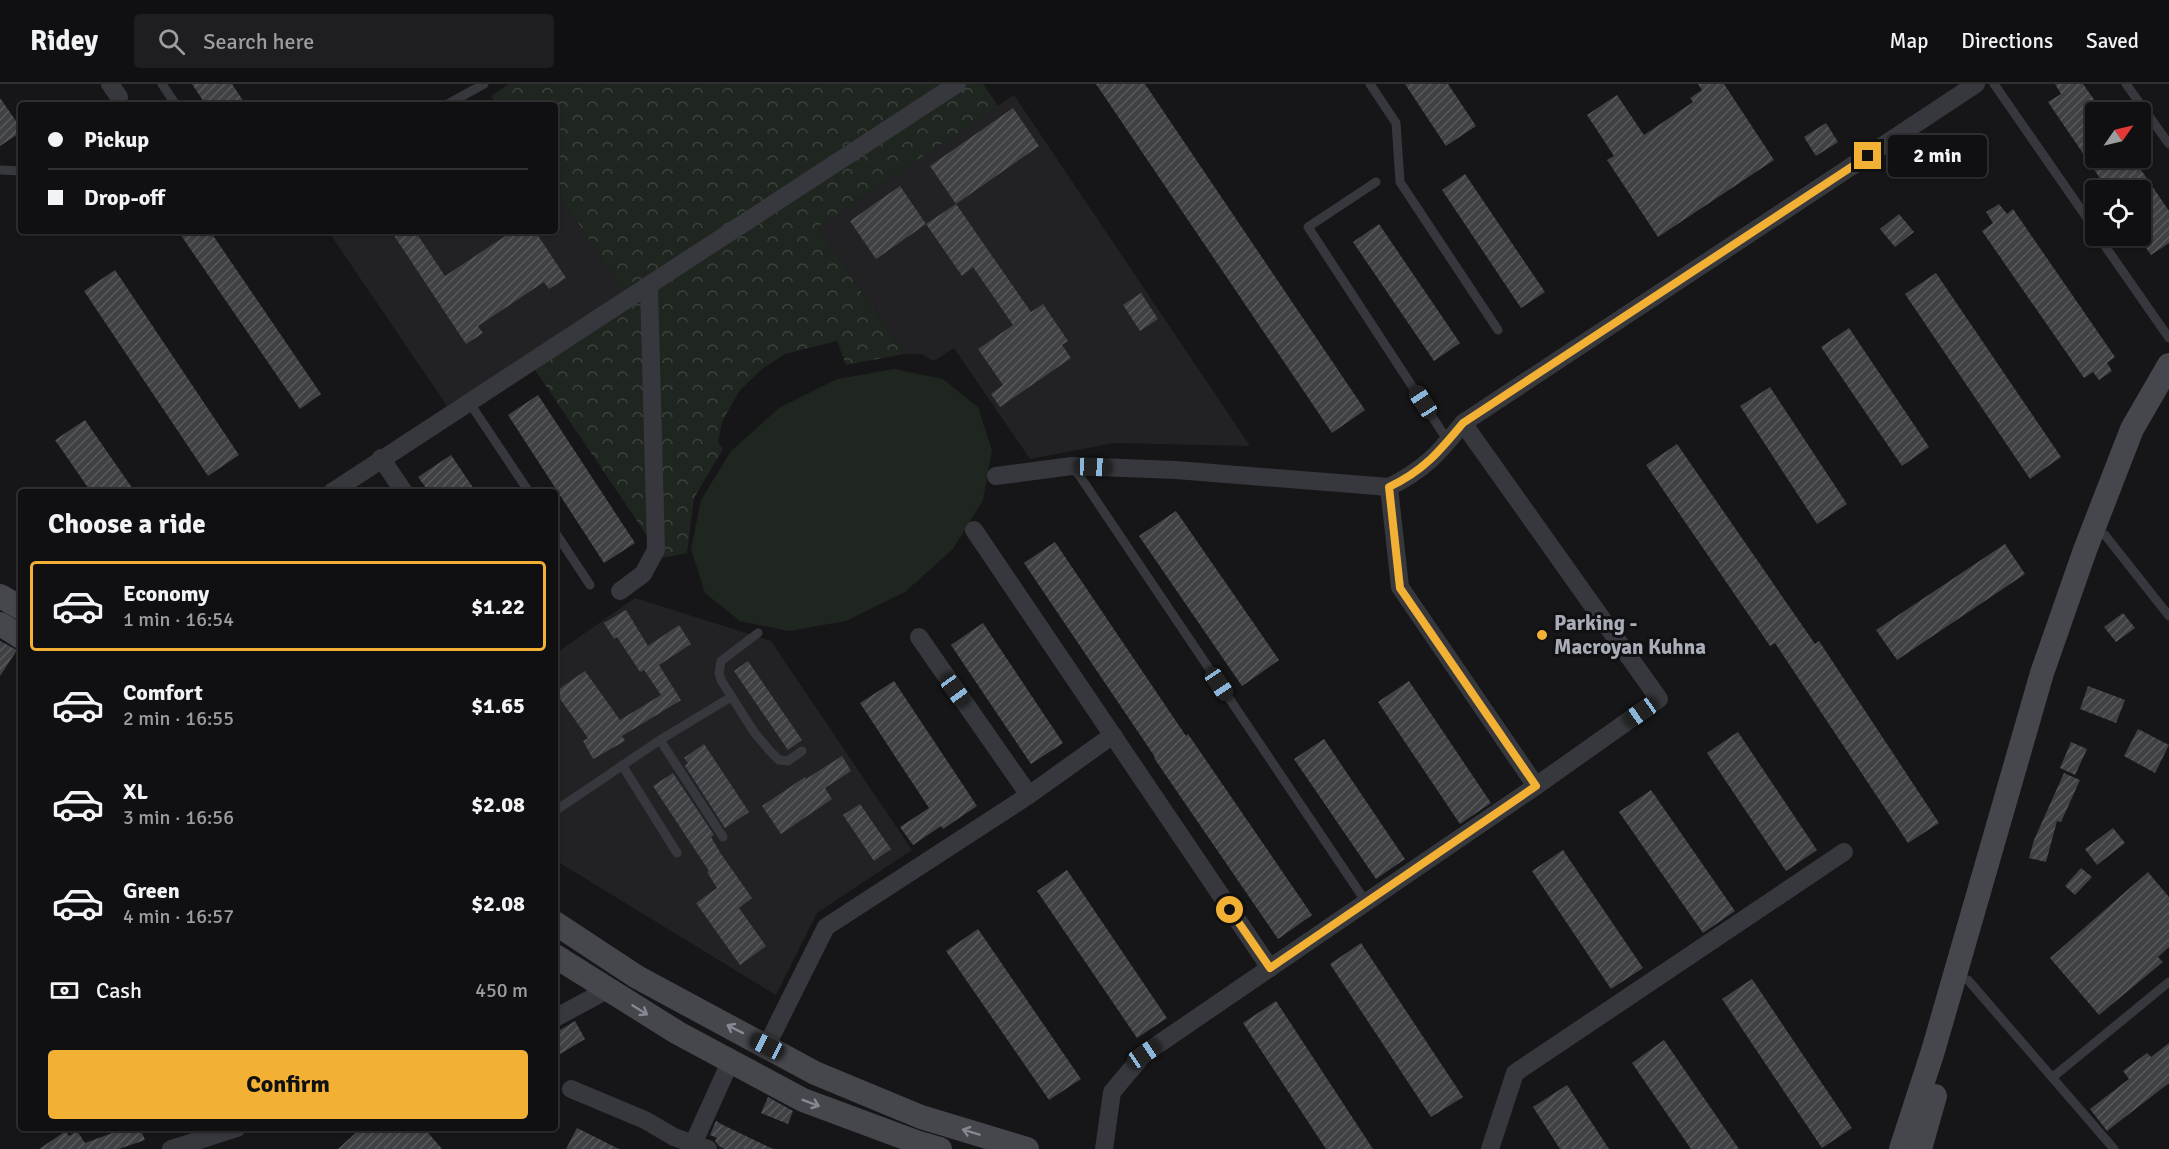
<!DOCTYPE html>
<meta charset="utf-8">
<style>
body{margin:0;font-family:Signika,sans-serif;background:#1e1e20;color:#f1f3f6;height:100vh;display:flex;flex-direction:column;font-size:22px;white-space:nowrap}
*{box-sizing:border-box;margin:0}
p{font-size:20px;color:#9c9d9f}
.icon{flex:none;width:33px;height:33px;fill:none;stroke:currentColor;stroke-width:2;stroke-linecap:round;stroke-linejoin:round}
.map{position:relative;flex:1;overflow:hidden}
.details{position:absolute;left:18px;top:405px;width:540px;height:642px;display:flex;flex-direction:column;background:#101012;border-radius:6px;box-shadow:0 2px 4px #0004,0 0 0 2px #303032}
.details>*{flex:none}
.guide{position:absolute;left:18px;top:18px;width:540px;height:132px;border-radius:6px;box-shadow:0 2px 4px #0004,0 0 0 2px #303032;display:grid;align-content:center;height:132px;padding:0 30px;background:#101012}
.needle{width:39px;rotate:56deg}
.buttons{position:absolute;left:2085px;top:18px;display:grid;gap:12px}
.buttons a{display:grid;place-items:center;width:66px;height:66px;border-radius:6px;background:#101012;box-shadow:0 2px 4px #0004,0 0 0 2px #303032;font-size:30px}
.end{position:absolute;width:27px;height:27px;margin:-14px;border:8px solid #f2b134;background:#111;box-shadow:0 0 0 3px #111}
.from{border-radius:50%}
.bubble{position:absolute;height:42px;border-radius:6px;background:#101012;box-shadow:0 2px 4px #0004,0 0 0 2px #303032;font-size:20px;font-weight:700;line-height:42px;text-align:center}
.car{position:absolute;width:18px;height:36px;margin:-18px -9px;border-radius:8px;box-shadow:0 0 4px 2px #0007;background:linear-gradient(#222 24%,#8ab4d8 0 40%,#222 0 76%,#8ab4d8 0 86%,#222 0)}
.guide b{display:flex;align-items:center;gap:21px;height:57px;font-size:22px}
.guide b+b{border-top:2px solid #303032}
.guide i{width:15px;height:15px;background:#f1f3f6}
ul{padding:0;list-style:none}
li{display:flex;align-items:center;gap:18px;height:90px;margin:0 12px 9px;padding:0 18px;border:3px solid transparent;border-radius:6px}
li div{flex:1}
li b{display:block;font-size:22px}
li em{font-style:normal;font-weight:700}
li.current{border-color:#f2b134}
li>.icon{width:54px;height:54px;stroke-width:1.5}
h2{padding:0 30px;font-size:27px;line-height:72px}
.pay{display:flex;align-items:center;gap:15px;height:66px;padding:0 30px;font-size:22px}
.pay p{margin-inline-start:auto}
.cta{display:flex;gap:12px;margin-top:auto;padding:12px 30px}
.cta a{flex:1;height:69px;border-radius:6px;background:#f2b134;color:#111;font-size:24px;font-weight:700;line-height:69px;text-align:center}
header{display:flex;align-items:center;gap:36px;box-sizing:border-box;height:84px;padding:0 30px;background:#101012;border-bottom:2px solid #303032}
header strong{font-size:28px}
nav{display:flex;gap:33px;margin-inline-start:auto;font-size:21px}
.search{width:420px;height:54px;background:#1e1e20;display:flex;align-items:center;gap:15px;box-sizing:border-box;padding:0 21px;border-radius:6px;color:#9c9d9f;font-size:22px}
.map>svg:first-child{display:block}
.built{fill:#222225}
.park{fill:url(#park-crowns)}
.pitch{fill:#1e261f}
.building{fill:url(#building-hatch)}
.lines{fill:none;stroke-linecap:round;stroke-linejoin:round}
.service{stroke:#37383d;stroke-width:9}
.minor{stroke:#37383d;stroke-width:18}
.secondary{stroke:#45474d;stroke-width:24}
.oneway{stroke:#858993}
.route{stroke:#f2b134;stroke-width:8}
.poi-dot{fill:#f2b134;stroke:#111113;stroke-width:2}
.labels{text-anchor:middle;stroke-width:6;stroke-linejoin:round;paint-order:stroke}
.poi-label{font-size:21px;font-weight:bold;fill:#a8adb8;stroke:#111113;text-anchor:start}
</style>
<header>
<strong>Ridey</strong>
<div class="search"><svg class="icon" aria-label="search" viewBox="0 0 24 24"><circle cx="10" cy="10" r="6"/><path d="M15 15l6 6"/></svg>Search here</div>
<nav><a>Map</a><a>Directions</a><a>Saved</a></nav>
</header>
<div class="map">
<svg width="2169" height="1065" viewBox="0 0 2169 1065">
<defs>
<pattern id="park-crowns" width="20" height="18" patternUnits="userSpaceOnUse" patternTransform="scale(1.5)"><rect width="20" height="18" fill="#1e261f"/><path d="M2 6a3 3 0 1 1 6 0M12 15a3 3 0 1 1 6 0" fill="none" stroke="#3c433d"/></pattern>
<pattern id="building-hatch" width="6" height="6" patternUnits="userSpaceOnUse" patternTransform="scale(1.5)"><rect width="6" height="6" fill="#404145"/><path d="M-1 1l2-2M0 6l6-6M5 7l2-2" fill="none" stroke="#595a5e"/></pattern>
</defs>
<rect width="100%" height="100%" fill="#161618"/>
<g class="built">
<path d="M1014 11 1250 362 1114 359 1030 375 954 264 934 277 921 270H904L817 143Z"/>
<path d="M555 105 625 208 447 322 328 147H555Z"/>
<path d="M635 514 771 557 912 766 817 829 776 911 555 776V570Z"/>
</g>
<path class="park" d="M509 0H983L998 22 817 143 904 270 846 281 837 257 785 270 762 285 739 307 722 338 718 358 723 365 694 414 687 469 662 474 525 271 624 207 555 105V21H498L491 12Z"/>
<path class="pitch" d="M894 285 943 295 978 323 992 366 983 416 953 465 905 508 846 537 789 547 740 537 705 509 691 465 701 416 731 367 779 324 837 295Z"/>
<g class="building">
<path d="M192 0H232L246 21H206Z"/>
<path d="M1096 0H1145L1365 326 1332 349Z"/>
<path d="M1405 0H1448L1476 42 1446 62Z"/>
<path d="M1698 0H1724L1774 76 1658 153 1607 76 1614 72 1587 31 1617 11 1644 51 1693 18 1690 14 1702 6Z"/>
<path d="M2055 0H2083L2103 28H2096V74H2133L2169 127V159L2151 171 2140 155V106H2108L2048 18 2061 10Z"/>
<path d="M0 14 21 44V48L0 62Z"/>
<path d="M1013 24 1039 62 956 120 930 82Z"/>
<path d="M1826 39 1838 58 1816 72 1804 53Z"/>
<path d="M1465 90 1545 208 1521 224 1442 106Z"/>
<path d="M900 102 926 140 876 175 850 137Z"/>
<path d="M956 120 1031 228 1043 220 1068 257 1062 261 1071 274 1000 323 991 310 1003 301 978 265 1013 241 973 183 962 192 926 140Z"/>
<path d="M1999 120 2007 130 2013 125 2115 273 2107 279 2112 287 2099 296 2093 288 2084 294 1982 147 1993 139 1986 128Z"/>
<path d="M1899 130 1914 148 1895 163 1880 145Z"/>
<path d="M1379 140 1460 259 1434 277 1353 158Z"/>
<path d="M178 147H210L321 310 300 325Z"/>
<path d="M391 147H415L445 192 513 147H535L566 194 549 205 544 198 478 242 483 249 466 260Z"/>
<path d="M115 186 239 371 208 392 84 207Z"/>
<path d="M1936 189 2061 373 2030 395 1905 210Z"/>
<path d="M1141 209 1158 235 1140 247 1123 221Z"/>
<path d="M1849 244 1929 363 1902 382 1821 263Z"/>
<path d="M1770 303 1847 420 1817 440 1740 322Z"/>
<path d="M538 311 635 459 604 479 508 331Z"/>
<path d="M85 336 135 408H91L55 356Z"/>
<path d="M1677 360 1815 560 1819 557 1939 739 1908 759 1775 559 1770 562 1646 381Z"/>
<path d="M451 371 476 408H429L418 393Z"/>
<path d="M1176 427 1279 576 1242 602 1139 452Z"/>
<path d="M1055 458 1186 652 1188 650 1312 831 1278 855 1154 674 1155 673 1024 479Z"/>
<path d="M2005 460 2025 490 1897 576 1876 546Z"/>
<path d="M626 526 648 562 679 541 691 560 659 581 681 616 622 652 625 657 593 675 583 657 588 654 555 608 585 587 620 636 661 611 644 586 640 588 617 553 614 555 604 539Z"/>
<path d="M2123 529 2135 544 2116 558 2104 543Z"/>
<path d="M983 539 1063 659 1031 680 951 561Z"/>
<path d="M0 557 17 566 0 592Z"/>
<path d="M748 577 802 656 788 666 734 587Z"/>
<path d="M894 597 977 722 943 745 941 742 913 761 900 743 929 724 860 619Z"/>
<path d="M1409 597 1491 719 1460 740 1378 618Z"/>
<path d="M2088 602 2125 616 2116 639 2080 625Z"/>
<path d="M2138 645 2169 661 2155 689 2124 672Z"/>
<path d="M1738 648 1817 766 1786 787 1707 669Z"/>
<path d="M1324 655 1405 775 1376 795 1294 675Z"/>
<path d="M2071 658 2087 665 2075 691 2060 684Z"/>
<path d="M704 660 749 728 725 744 685 682 688 679 684 674Z"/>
<path d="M842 672 851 687 825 704 832 715 781 750 762 722 805 693 806 695Z"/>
<path d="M673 689 714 751 711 753 721 770 752 814 739 824 766 862 740 881 696 819 717 804 707 788 709 787 653 702Z"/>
<path d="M2064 689 2080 696 2061 738 2057 737 2046 778 2029 774 2034 756Z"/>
<path d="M1651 706 1735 827 1703 849 1619 728Z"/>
<path d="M860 720 891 765 874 777 843 731Z"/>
<path d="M2113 744 2125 759 2097 781 2085 765Z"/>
<path d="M1563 766 1643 884 1611 905 1532 787Z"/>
<path d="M2081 784 2092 793 2075 811 2065 802Z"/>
<path d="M1067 786 1167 934 1137 954 1037 807Z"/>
<path d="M2148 788 2169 813V863L2158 873 2163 878 2099 931 2050 874Z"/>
<path d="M978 845 1081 995 1049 1016 946 867Z"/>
<path d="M1361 859 1463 1013 1431 1033 1330 880Z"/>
<path d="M1752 895 1852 1044 1822 1064 1722 915Z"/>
<path d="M1276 917 1373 1065H1326L1243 939Z"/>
<path d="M575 937 585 955 555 973V949Z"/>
<path d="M1664 956 1739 1065H1691L1632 979Z"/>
<path d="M2169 959V999L2107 1047 2090 1025 2129 995 2123 987 2147 969 2151 973Z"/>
<path d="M1567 1001 1609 1065H1560L1533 1023Z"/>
<path d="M768 1013 793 1027 788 1040 761 1029Z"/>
<path d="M716 1037 723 1041 773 1065H724L719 1062 715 1057 717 1054 710 1051Z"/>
<path d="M126 1044H140L145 1056 119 1065H39L66 1047 69 1052 77 1047 85 1059Z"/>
<path d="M361 1044H424L442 1065H338Z"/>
<path d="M577 1044 619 1065H566Z"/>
</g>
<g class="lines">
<g class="service">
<path d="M162 0 176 21"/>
<path d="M1370 0 1396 39 1400 98 1498 246"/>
<path d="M1994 0 2096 147"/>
<path d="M2126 0 2169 60"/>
<path d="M446 21 484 0"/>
<path d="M0 86 21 87"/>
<path d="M1376 98 1308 143 1448 357"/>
<path d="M2098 152 2169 254"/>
<path d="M469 318 529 408"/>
<path d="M1073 382 1366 818"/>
<path d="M555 448 590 501"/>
<path d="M2105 451 2169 532"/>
<path d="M758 549 721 577 719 589 721 596 754 648 769 666 779 676 788 677 802 667"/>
<path d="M660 656 723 753"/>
<path d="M622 681 677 769"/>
<path d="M555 727 660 656 731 613"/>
<path d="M1968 896 2114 1065"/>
<path d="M2053 993 2169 898"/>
</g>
<g class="minor">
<path d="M110 0 119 13"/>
<path d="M381 374 404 408"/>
<path d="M996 392 1072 382 1176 386 1389 403C1424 386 1439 369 1463 339L1976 0"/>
<path d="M1389 403 1400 503 1536 702"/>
<path d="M332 408 957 0"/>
<path d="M974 446 1270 884"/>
<path d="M620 507 643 490 656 466 649 203"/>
<path d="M919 553 1029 711"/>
<path d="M555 934 607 906"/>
<path d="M767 961 826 843 1029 711 1113 651"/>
<path d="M571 1005 645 1036 674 1053 708 1065"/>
<path d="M693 1060 727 985 739 981"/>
<path d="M171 1065 237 1044"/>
<path d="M1104 1065 1112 1008 1144 970 1536 702 1659 615 1463 339"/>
<path d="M1490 1065 1515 989 1844 768"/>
</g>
<g class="secondary">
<path d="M0 512 21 524"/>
<path d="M0 540 21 553"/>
<path d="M555 839 637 893 815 989 921 1033 1027 1065"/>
<path d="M555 872 678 949 803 1016 916 1058 940 1065"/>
<path d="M1901 1065 1933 967 2042 589 2085 466 2132 345 2169 281"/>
<path d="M1920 1065 1935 1012"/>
</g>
</g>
<defs><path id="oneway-shaft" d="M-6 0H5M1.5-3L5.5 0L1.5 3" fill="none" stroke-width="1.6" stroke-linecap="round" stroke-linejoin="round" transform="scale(1.5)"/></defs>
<g class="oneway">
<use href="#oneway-shaft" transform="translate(640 926) rotate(32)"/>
<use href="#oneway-shaft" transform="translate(735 945) rotate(-153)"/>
<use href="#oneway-shaft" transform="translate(811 1019) rotate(21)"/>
<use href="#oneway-shaft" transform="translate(971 1048) rotate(-163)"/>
</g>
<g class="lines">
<path class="route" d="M1230 826 1270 884 1536 702 1400 504 1389 403C1423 387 1439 368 1463 339L1868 72"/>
</g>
<circle class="poi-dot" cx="1542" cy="551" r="6"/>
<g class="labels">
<g class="poi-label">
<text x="1554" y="546">Parking -<tspan x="1554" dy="24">Macroyan Kuhna</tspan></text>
</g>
</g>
</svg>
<div class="buttons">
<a><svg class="needle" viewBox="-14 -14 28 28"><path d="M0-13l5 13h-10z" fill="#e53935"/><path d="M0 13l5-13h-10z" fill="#9c9d9f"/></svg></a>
<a><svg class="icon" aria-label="locate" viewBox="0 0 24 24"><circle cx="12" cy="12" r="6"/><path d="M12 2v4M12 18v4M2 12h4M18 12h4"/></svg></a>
</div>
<i class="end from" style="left:1230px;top:826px"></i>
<i class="end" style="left:1868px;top:72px"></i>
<div class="bubble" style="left:1888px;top:51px;width:99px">2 min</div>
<i class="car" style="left:1423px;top:318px;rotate:327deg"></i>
<i class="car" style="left:1093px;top:383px;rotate:92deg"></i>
<i class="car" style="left:1219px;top:600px;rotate:146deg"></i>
<i class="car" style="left:955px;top:606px;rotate:144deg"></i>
<i class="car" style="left:1641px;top:628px;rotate:235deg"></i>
<i class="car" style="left:767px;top:962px;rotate:297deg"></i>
<i class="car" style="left:1144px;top:970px;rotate:56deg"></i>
<div class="guide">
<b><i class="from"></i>Pickup</b>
<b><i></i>Drop-off</b>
</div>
<section class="details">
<h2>Choose a ride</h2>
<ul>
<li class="current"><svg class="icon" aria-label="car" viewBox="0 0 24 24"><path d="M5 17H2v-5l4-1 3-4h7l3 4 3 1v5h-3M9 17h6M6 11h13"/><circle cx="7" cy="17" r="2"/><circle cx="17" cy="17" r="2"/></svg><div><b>Economy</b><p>1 min · 16:54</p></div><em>$1.22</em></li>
<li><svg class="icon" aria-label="car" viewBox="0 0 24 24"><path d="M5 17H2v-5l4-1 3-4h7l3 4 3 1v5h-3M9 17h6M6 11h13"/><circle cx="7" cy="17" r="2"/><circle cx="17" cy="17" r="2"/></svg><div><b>Comfort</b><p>2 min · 16:55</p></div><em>$1.65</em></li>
<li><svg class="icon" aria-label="car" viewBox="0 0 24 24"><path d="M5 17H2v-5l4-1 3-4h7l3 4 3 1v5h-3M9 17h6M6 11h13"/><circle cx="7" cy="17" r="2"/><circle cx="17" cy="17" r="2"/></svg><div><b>XL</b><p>3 min · 16:56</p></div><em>$2.08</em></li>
<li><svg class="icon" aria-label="car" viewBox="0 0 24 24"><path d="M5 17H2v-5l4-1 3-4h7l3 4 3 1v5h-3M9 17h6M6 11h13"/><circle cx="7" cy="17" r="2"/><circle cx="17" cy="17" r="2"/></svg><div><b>Green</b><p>4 min · 16:57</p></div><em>$2.08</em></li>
</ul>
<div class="pay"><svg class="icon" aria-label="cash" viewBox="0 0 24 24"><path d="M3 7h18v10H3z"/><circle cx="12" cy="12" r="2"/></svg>Cash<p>450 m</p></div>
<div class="cta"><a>Confirm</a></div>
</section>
</div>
